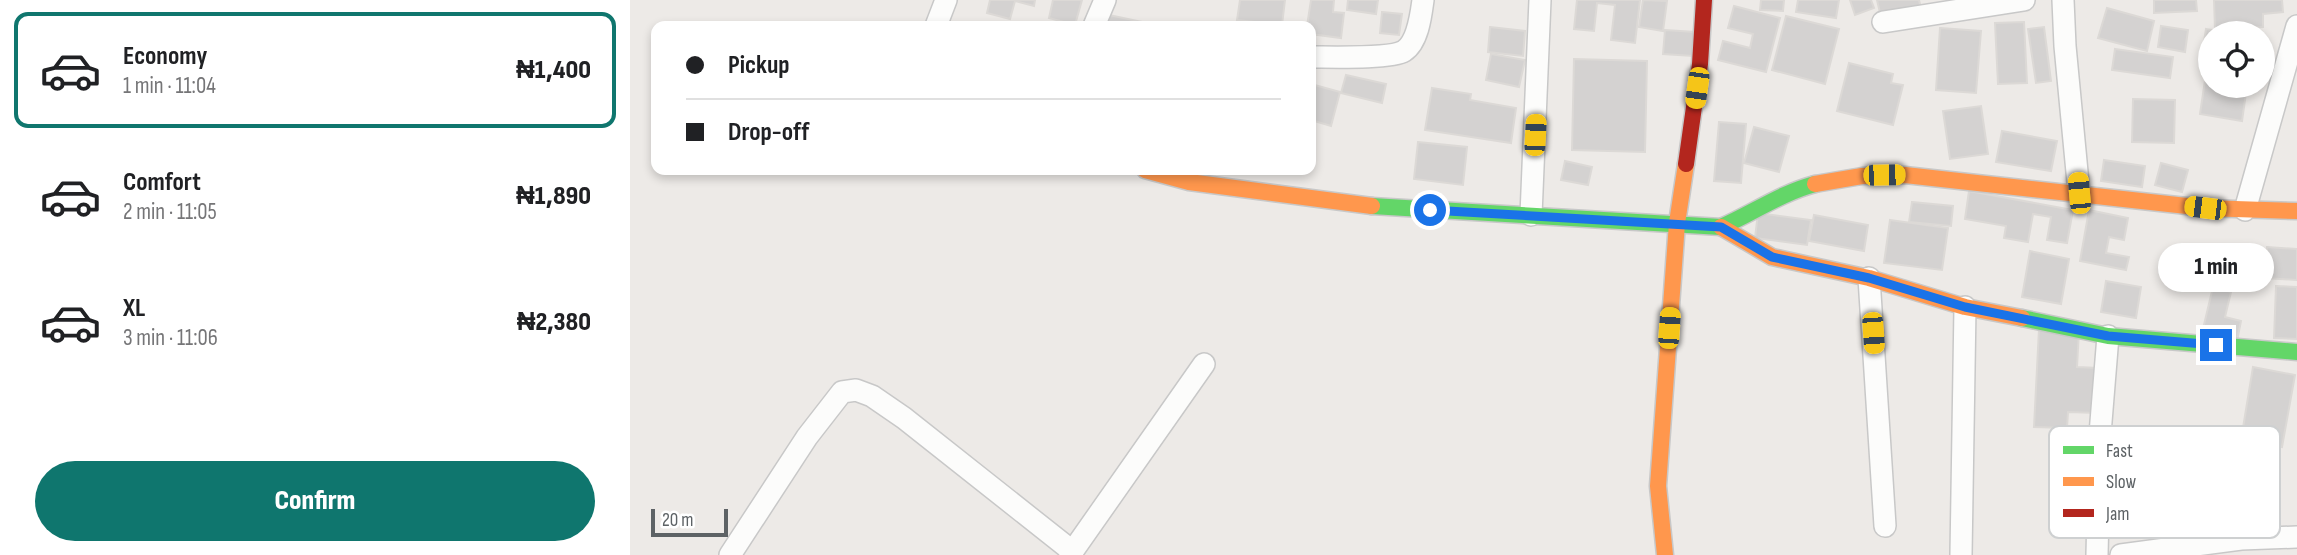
<!DOCTYPE html>
<meta charset="utf-8">
<style>
body{margin:0;font-family:"Sofia Sans Condensed",sans-serif;background:#f6f6f6;color:#202124;height:100vh;display:flex;flex-direction:column;font-size:26px;white-space:nowrap}
*{box-sizing:border-box;margin:0}
p{font-size:23px;color:#757577}
.icon{flex:none;width:38px;height:38px;fill:none;stroke:currentColor;stroke-width:2;stroke-linecap:round;stroke-linejoin:round}
.map{position:relative;flex:1;overflow:hidden}
.details{display:flex;flex-direction:column;background:#fff;width:630px}
.details>*{flex:none}
.top-card{position:absolute;left:21px;top:21px;width:665px;height:154px;border-radius:14px;box-shadow:0 4px 10px #0003;display:grid;align-content:center;height:154px;padding:0 35px;background:#fff}
.buttons{position:absolute;left:1568px;top:21px;display:grid;gap:14px}
.buttons a{display:grid;place-items:center;width:77px;height:77px;border-radius:50%;background:#fff;box-shadow:0 4px 10px #0003;font-size:35px}
.scale{position:absolute;left:21px;bottom:18px;width:77px;box-sizing:border-box;padding-left:7px;border:4px solid #5d6265;border-top:0;font-size:19px;line-height:24px;white-space:nowrap;color:#5d6265;-webkit-text-stroke:5px #fff;paint-order:stroke}
.end{position:absolute;width:32px;height:32px;margin:-16px;border:9px solid #1a73e8;background:#fff;box-shadow:0 0 0 4px #fff}
.from{border-radius:50%}
.bubble{position:absolute;height:49px;border-radius:24px;background:#fff;box-shadow:0 4px 10px #0003;font-size:23px;font-weight:800;line-height:49px;text-align:center}
.car{position:absolute;width:21px;height:42px;margin:-21px -10px;border-radius:9px;box-shadow:0 0 5px 2px #0007;background:linear-gradient(#f5c518 24%,#345 0 40%,#f5c518 0 76%,#345 0 86%,#f5c518 0)}
.top-card b{display:flex;align-items:center;gap:24px;height:66px;font-size:26px}
.top-card b+b{border-top:2px solid #e0e0e0}
.top-card i{width:18px;height:18px;background:#202124}
ul{padding:12px 0 0;list-style:none}
li{display:flex;align-items:center;gap:21px;height:116px;margin:0 14px 10px;padding:0 21px;border:4px solid transparent;border-radius:14px}
li div{flex:1}
li b{display:block;font-size:26px}
li em{font-style:normal;font-weight:800}
li.selected{border-color:#0f766e}
li>.icon{width:63px;height:63px;stroke-width:1.5}
.primary-button{display:flex;gap:14px;margin-top:auto;padding:14px 35px}
.primary-button a{flex:1;height:80px;border-radius:42px;background:#0f766e;color:#fff;font-size:28px;font-weight:800;line-height:80px;text-align:center}
main{display:flex;flex:1;min-height:0}
.map>svg:first-child{display:block}
.building{fill:#d4d2d1;stroke:#dcd9d6;stroke-width:2}
.lines{fill:none;stroke-linecap:round;stroke-linejoin:round}
.street-casing{stroke:#c8c8c8;stroke-width:24}
.fast-casing{stroke:#c8c8c8;stroke-width:19}
.slow-casing{stroke:#c8c8c8;stroke-width:19}
.jam-casing{stroke:#c8c8c8;stroke-width:19}
.street{stroke:#fcfcfb;stroke-width:21}
.fast{stroke:#63d668;stroke-width:16}
.slow{stroke:#ff974d;stroke-width:16}
.jam{stroke:#b3261e;stroke-width:16}
.route{stroke:#1a73e8;stroke-width:9}
.key{fill:#fff;stroke:#ced0d1;stroke-width:2}
.key-label{font-size:19px;fill:#5d6265}
</style>
<main>
<section class="details">
<ul>
<li class="selected"><svg class="icon" aria-label="car" viewBox="0 0 24 24"><path d="M5 17H2v-5l4-1 3-4h7l3 4 3 1v5h-3M9 17h6M6 11h13"/><circle cx="7" cy="17" r="2"/><circle cx="17" cy="17" r="2"/></svg><div><b>Economy</b><p>1 min · 11:04</p></div><em>₦1,400</em></li>
<li><svg class="icon" aria-label="car" viewBox="0 0 24 24"><path d="M5 17H2v-5l4-1 3-4h7l3 4 3 1v5h-3M9 17h6M6 11h13"/><circle cx="7" cy="17" r="2"/><circle cx="17" cy="17" r="2"/></svg><div><b>Comfort</b><p>2 min · 11:05</p></div><em>₦1,890</em></li>
<li><svg class="icon" aria-label="car" viewBox="0 0 24 24"><path d="M5 17H2v-5l4-1 3-4h7l3 4 3 1v5h-3M9 17h6M6 11h13"/><circle cx="7" cy="17" r="2"/><circle cx="17" cy="17" r="2"/></svg><div><b>XL</b><p>3 min · 11:06</p></div><em>₦2,380</em></li>
</ul>
<div class="primary-button"><a>Confirm</a></div>
</section>
<div class="map">
<svg width="1667" height="555" viewBox="0 0 1667 555">
<rect width="100%" height="100%" fill="#edeae7"/>
<g class="building">
<path d="M360 0H405L404 6 385 1 380 19 357 13Z"/>
<path d="M423 0H452L445 25 419 18Z"/>
<path d="M610 0H655L652 25 607 20Z"/>
<path d="M681 0H704L703 12 714 13 711 38 681 34V26H677Z"/>
<path d="M718 0H748L746 14 717 10Z"/>
<path d="M947 0H1010L1005 43 981 40 985 5 967 3 964 31 944 29Z"/>
<path d="M1013 0 1037 1 1033 31 1009 27Z"/>
<path d="M1131 0H1154L1153 11 1130 10Z"/>
<path d="M1168 0H1209L1206 18 1166 12Z"/>
<path d="M1220 0H1241L1244 8 1225 15Z"/>
<path d="M1247 0H1289L1291 8 1251 17Z"/>
<path d="M1524 0H1566L1567 11 1524 13Z"/>
<path d="M1584 0H1652L1653 12 1633 14V27L1585 29Z"/>
<path d="M1104 6 1150 18 1136 72 1088 60 1093 41 1120 48 1123 34 1098 28Z"/>
<path d="M1477 8 1524 21 1517 51 1468 38Z"/>
<path d="M752 12 772 14 769 35 750 33Z"/>
<path d="M479 15 522 24V26H477Z"/>
<path d="M1156 16 1209 29 1195 84 1142 70Z"/>
<path d="M1394 22 1397 83 1368 84 1365 23Z"/>
<path d="M1531 26 1558 30 1555 52 1528 47Z"/>
<path d="M860 27 895 31 893 56 858 52Z"/>
<path d="M1414 27 1421 81 1406 83 1398 29Z"/>
<path d="M1310 28 1351 31 1346 93 1306 90Z"/>
<path d="M1576 29 1602 33H1580V56L1572 54Z"/>
<path d="M1035 30 1065 32 1063 56 1033 54Z"/>
<path d="M1485 49 1543 57 1540 78 1482 70Z"/>
<path d="M861 54 895 60 889 87 856 80Z"/>
<path d="M944 59 1017 61 1015 152 942 150Z"/>
<path d="M1578 60 1580 61V86H1617L1612 121 1570 114Z"/>
<path d="M1219 63 1263 74 1261 83 1273 85 1263 125 1207 111Z"/>
<path d="M716 75 756 84 752 103 711 93Z"/>
<path d="M681 84 710 92 701 126 681 120Z"/>
<path d="M802 88 841 94 840 100 886 108 881 143 795 130Z"/>
<path d="M1503 99 1545 100 1544 143 1502 142Z"/>
<path d="M1351 106 1358 154 1320 159 1313 111Z"/>
<path d="M1089 122 1116 124 1111 183 1084 181Z"/>
<path d="M1124 127 1159 136 1149 172 1114 163Z"/>
<path d="M1372 131 1427 141 1421 171 1366 162Z"/>
<path d="M788 142 837 147 833 185 784 179Z"/>
<path d="M1474 160 1515 166 1512 187 1471 181Z"/>
<path d="M935 161 962 167 958 185 931 180Z"/>
<path d="M1531 163 1558 170 1552 192 1525 185Z"/>
<path d="M1339 191 1443 210 1437 243 1417 240 1421 217 1403 214 1398 242 1374 238 1376 226 1335 219Z"/>
<path d="M1282 202 1323 206 1321 226 1279 222Z"/>
<path d="M1459 210 1498 218 1494 240 1479 237 1476 253 1499 257 1496 270 1450 261Z"/>
<path d="M1128 213 1181 220 1177 245 1125 238Z"/>
<path d="M1184 215 1238 225 1234 251 1179 241Z"/>
<path d="M1260 220 1318 228 1312 270 1254 263Z"/>
<path d="M1637 247 1667 249V280L1635 278Z"/>
<path d="M1400 251 1439 259 1431 304 1392 297Z"/>
<path d="M1476 281 1511 287 1506 318 1471 312Z"/>
<path d="M1646 286 1667 287V339L1644 338Z"/>
<path d="M1583 287 1601 292 1595 317 1611 321 1607 341 1572 333Z"/>
<path d="M1409 329 1449 331 1447 367 1469 368 1467 413 1438 412 1437 428 1404 427Z"/>
<path d="M1623 367 1665 375 1652 447 1611 440Z"/>
</g>
<g class="lines">
<defs>
<g id="street">
<path d="M1433 0 1435 46 1449 193"/>
<path d="M1253 22 1394 0"/>
<path d="M306 26 316 0"/>
<path d="M464 26 475 0"/>
<path d="M681 57C700 57 761 59 774 51 788 42 791 15 793 0"/>
<path d="M1615 210 1667 26"/>
<path d="M901 215 910 0"/>
<path d="M1239 278 1255 526"/>
<path d="M100 555 177 437 212 392 226 390 242 396 274 418 442 551"/>
<path d="M440 555 574 364"/>
<path d="M1331 555 1335 307"/>
<path d="M1467 555 1470 434 1478 336"/>
<path d="M1491 555 1611 539 1667 537"/>
</g>
<g id="fast">
<path d="M742 206 1091 227C1123 213 1151 193 1185 184"/>
<path d="M1392 318 1478 336 1667 352"/>
</g>
<g id="slow">
<path d="M515 170 559 182 742 206"/>
<path d="M1185 184 1232 176 1275 175 1575 208 1667 211"/>
<path d="M1091 227 1142 257 1239 278 1335 307 1392 318"/>
<path d="M1035 555 1028 486 1047 223 1056 164"/>
</g>
<path id="jam" d="M1056 164 1070 64 1074 0"/>
</defs>
<use href="#street" class="street-casing"/>
<use href="#fast" class="fast-casing"/>
<use href="#slow" class="slow-casing"/>
<use href="#jam" class="jam-casing"/>
<use href="#street" class="street"/>
<use href="#fast" class="fast"/>
<use href="#slow" class="slow"/>
<use href="#jam" class="jam"/>
</g>
<g class="lines">
<path class="route" d="M800 210 1091 227 1142 257 1239 278 1335 307 1478 336 1586 345"/>
</g>
<rect x="1419" y="426" width="231" height="112" rx="10" class="key"/>
<rect x="1433" y="446" width="31" height="8" fill="#63d668"/>
<rect x="1433" y="477" width="31" height="9" fill="#ff974d"/>
<rect x="1433" y="509" width="31" height="8" fill="#b3261e"/>
<g class="key-label">
<text x="1476" y="457">Fast</text>
<text x="1476" y="488">Slow</text>
<text x="1476" y="520">Jam</text>
</g>
</svg>
<div class="buttons">
<a><svg class="icon" aria-label="locate" viewBox="0 0 24 24"><circle cx="12" cy="12" r="6"/><path d="M12 2v4M12 18v4M2 12h4M18 12h4"/></svg></a>
</div>
<div class="scale">20 m</div>
<i class="end from" style="left:800px;top:210px"></i>
<i class="end" style="left:1586px;top:345px"></i>
<div class="bubble" style="left:1528px;top:243px;width:116px">1 min</div>
<i class="car" style="left:1067px;top:88px;rotate:188deg"></i>
<i class="car" style="left:905px;top:135px;rotate:3deg"></i>
<i class="car" style="left:1254px;top:175px;rotate:89deg"></i>
<i class="car" style="left:1449px;top:193px;rotate:355deg"></i>
<i class="car" style="left:1575px;top:208px;rotate:277deg"></i>
<i class="car" style="left:1039px;top:328px;rotate:4deg"></i>
<i class="car" style="left:1243px;top:333px;rotate:176deg"></i>
<div class="top-card">
<b><i class="from"></i>Pickup</b>
<b><i></i>Drop-off</b>
</div>
</div>
</main>
